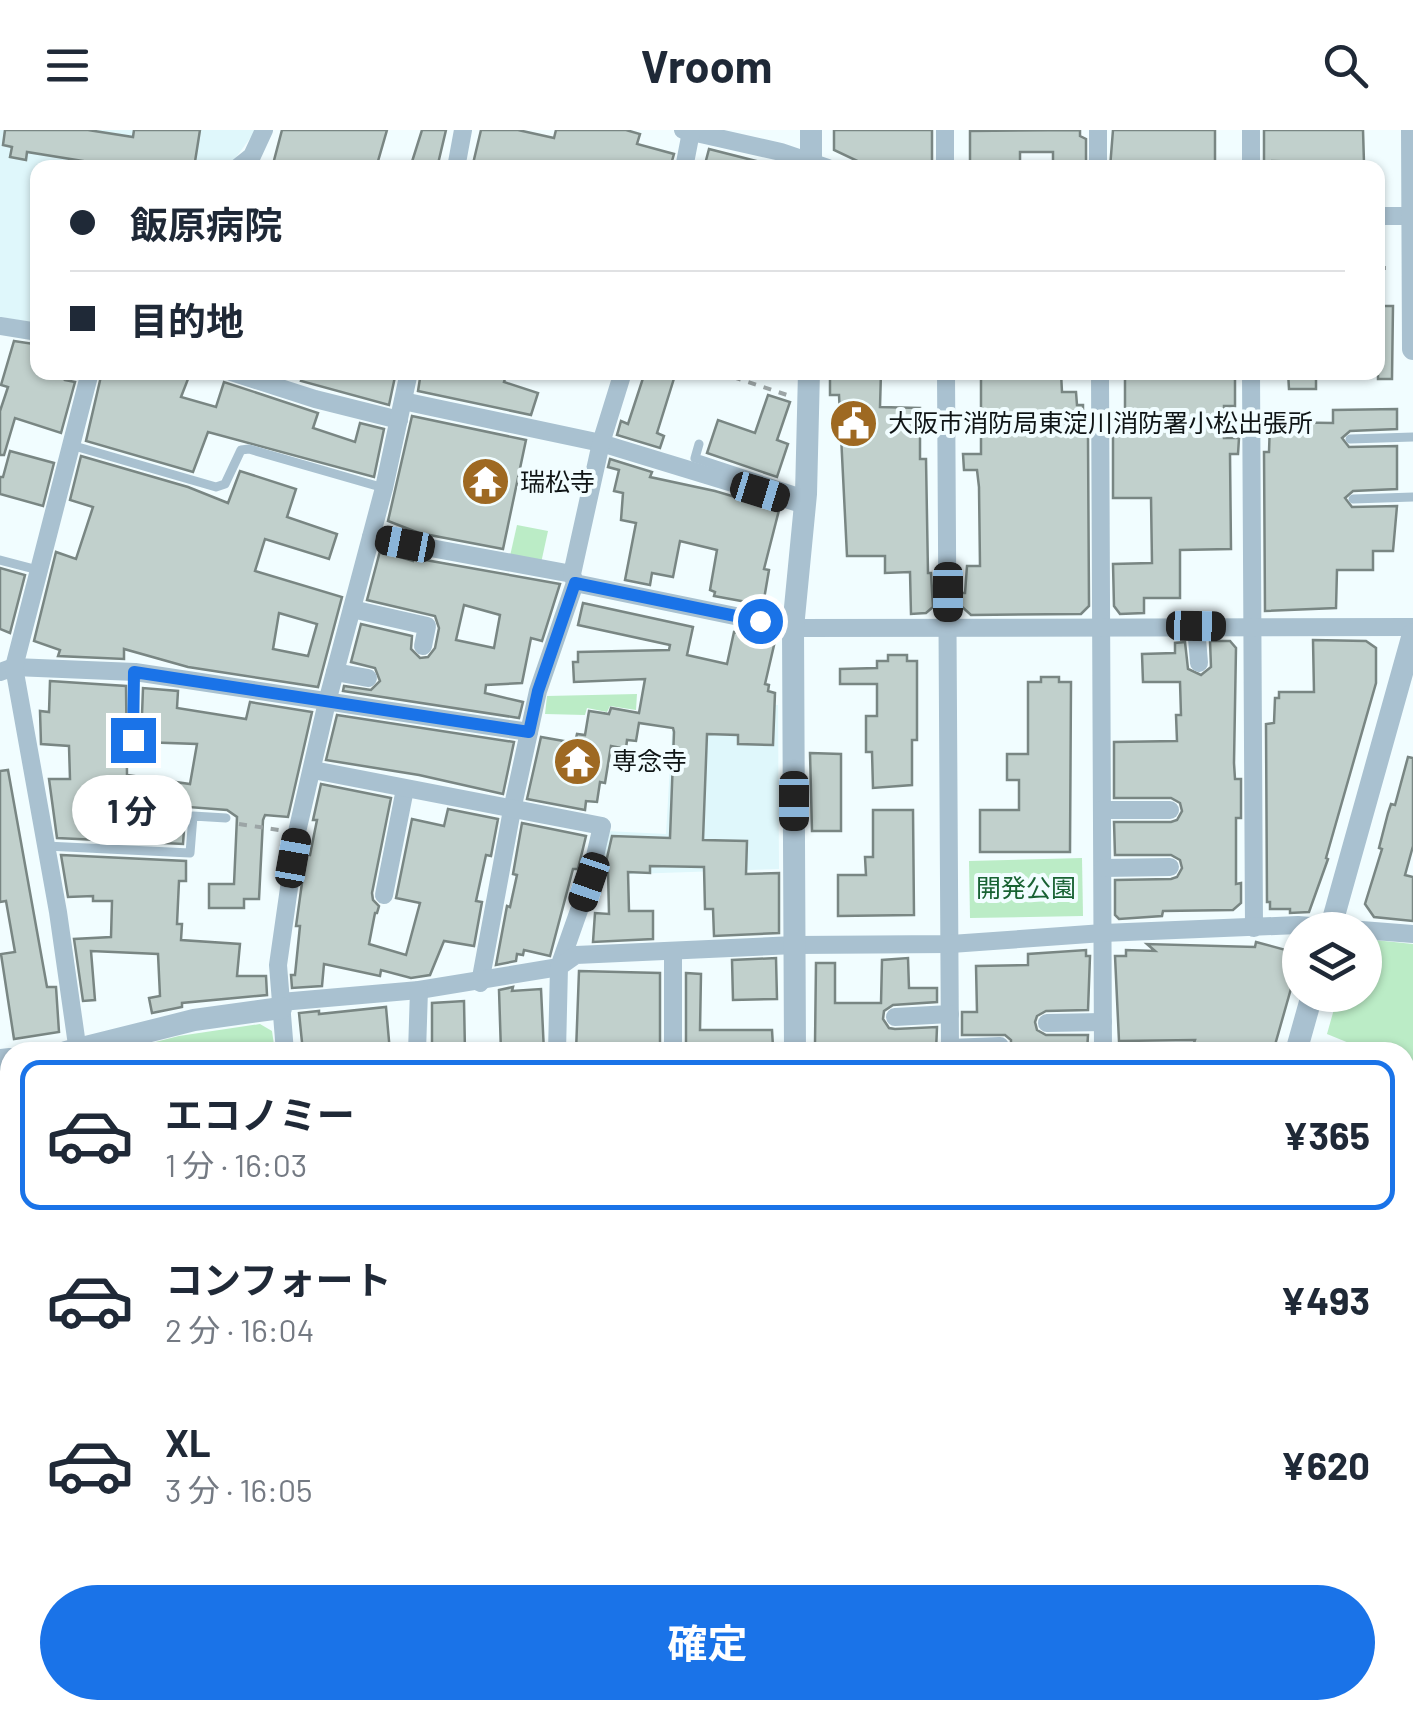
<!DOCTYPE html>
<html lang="ja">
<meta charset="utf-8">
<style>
body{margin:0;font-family:Barlow,"Noto Sans JP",sans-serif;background:#f2f2f3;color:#1f2937;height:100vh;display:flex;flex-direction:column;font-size:38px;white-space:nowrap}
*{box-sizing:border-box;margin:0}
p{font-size:32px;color:#747a83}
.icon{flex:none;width:55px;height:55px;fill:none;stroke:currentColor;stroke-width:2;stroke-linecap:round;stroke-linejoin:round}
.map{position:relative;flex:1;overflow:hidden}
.details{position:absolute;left:0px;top:912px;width:1415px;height:678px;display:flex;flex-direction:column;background:#fff;border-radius:30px 30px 0 0;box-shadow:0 2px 8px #0004}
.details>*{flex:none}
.hud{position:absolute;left:30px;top:30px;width:1355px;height:220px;border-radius:20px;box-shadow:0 2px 8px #0004;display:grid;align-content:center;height:220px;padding:0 40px;background:#fff}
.controls{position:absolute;left:1282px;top:782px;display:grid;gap:20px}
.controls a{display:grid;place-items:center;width:100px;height:100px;border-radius:50%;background:#fff;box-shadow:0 2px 8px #0004;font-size:50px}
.end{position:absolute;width:45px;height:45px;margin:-22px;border:12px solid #1a73e8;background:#fff;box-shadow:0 0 0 5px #fff}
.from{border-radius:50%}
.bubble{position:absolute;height:70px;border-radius:35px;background:#fff;box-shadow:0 2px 8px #0004;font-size:32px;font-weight:700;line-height:70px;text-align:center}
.car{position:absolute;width:30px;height:60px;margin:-30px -15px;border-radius:12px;box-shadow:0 0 8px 2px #0007;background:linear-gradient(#222 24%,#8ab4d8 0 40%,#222 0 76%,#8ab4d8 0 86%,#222 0)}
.hud b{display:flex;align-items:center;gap:35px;height:95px;font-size:38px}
.hud b+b{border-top:2px solid #e0e1e3}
.hud i{width:25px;height:25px;background:#1f2937}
ul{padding:18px 0 0;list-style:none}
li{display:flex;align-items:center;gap:30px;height:150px;margin:0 20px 15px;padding:0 20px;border:5px solid transparent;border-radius:20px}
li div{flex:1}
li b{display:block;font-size:38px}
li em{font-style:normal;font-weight:700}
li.on{border-color:#1a73e8}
li>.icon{width:90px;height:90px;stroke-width:1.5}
.cta{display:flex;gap:20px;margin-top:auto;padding:20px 40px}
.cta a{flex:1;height:115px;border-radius:60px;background:#1a73e8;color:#fff;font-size:40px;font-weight:700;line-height:115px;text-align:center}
header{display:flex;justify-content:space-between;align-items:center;height:130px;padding:0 40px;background:#fff;font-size:45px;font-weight:700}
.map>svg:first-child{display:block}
.built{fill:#dff7fb}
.green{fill:#bbecc6}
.building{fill:#c1d0cc;stroke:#798683;stroke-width:2.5;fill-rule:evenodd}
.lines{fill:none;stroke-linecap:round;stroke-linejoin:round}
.path{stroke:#9ca5a6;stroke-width:4;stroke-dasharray:8 8;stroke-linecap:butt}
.service{stroke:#a9c1d0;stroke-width:9}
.minor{stroke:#a9c1d0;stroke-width:18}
.tertiary{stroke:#a9c1d0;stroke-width:22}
.trunk{stroke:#5687a3;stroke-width:30}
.route{stroke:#1a73e8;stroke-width:12}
.labels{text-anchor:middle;stroke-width:8;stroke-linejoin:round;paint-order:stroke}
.poi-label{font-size:25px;fill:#0f1415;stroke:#f1fdff;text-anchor:start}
.park-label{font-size:25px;fill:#186233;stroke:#f1fdff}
</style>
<header><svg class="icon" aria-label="menu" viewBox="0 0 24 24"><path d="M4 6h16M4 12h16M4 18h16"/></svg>Vroom<svg class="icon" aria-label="search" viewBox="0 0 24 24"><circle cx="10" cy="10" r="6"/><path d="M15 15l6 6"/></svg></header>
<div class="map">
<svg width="1413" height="1589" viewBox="0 0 1413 1589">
<rect width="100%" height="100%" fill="#f1fdff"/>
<g class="built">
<path d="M0 0H256L229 37 38 38 37 193 0 187Z"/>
<path d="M674 568 778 575 779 739 602 745 606 701 666 704Z"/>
</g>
<g class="green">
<path d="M517 395 548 401 541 433 510 426Z"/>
<path d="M637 564 636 580 610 576 607 582 587 578 585 585 545 584 547 566Z"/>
<path d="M1082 728 1083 786 970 788 969 731Z"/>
<path d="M1365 809 1413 814V940L1405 937V922H1371L1327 904 1338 865H1365Z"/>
<path d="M260 894 272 901 275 922H116L179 906Z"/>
</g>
<g class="building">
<path d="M5 0H88L133 7 134 0H200L194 38H126L27 22 26 30 10 27 12 17 3 15Z"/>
<path d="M282 0H387L376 38H272Z"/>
<path d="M422 0H446L437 38H410Z"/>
<path d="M481 0H518L554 8 556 0H626L640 4 637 14 674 24 670 38H472Z"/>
<path d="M834 0H932V38H872L834 20Z"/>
<path d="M1080 0V6L1086 9V38H1053V22H1020V32H970V1Z"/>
<path d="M1113 0H1215V38H1110Z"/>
<path d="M1264 0H1363L1364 33 1264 31Z"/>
<path d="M709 19 760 32 759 38H704Z"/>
<path d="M1378 176H1393L1392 249H1378Z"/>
<path d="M14 211 34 214 32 223 38 224V242H67L65 250 75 252 61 303 15 288 4 325H0V281L8 257 1 255Z"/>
<path d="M102 242H170L188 249 181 267 216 277 224 252 318 283 313 298 355 312 360 293 384 299 374 347 208 302 193 342 86 311Z"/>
<path d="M304 242H396L389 275 301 251Z"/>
<path d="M421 242H507L504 252 538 263 531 285 418 261Z"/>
<path d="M645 242H676L657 303 664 306 660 318 617 305 621 291 628 294Z"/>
<path d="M830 242H881L880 277 920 278V329H926L928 443H931L933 477 926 483 911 484 910 442 885 443V426H847L839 265H830Z"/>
<path d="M1180 242H1235V276H1224V308H1239L1238 324H1230L1231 419 1180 420V468H1144V483L1120 484 1114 476 1113 434 1152 433 1151 368H1113V306L1117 305V296H1125V245L1180 246Z"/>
<path d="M1288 242H1316V259H1289Z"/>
<path d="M1061 243 1062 262H1076L1077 275H1083V306H1088L1089 476 1081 484 971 485 960 475V463H965L967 436H980L979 357 977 340H964L963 324H981V246Z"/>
<path d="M768 265 790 272 777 310 788 314 777 347 707 323 718 290 755 303Z"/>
<path d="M1397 279V299L1350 301 1342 308 1349 317 1397 316V359L1353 361 1345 368 1352 377 1397 376 1393 421H1373V440H1337L1336 478 1265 481 1264 322H1269L1270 292 1333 293V280Z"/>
<path d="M412 286 526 310 503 419 419 403 388 391Z"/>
<path d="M10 321 54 333 43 376 0 364V347H3Z"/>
<path d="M81 326 188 357 228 373 240 341 296 359 287 387 337 404 329 429 265 409 255 441 342 467 318 557 188 537 124 519V529L58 526 60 520 34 511 56 422 76 429 93 377 70 370ZM279 483 317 494 308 526 273 519Z"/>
<path d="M610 329 652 342 650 347 715 361 779 380 764 439 769 440 763 475 714 466 715 462 710 460 717 420 680 411 673 447 652 443 650 455 625 450 636 393 621 390 623 363 614 361 619 340 608 337Z"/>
<path d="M380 421 413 431 414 428 560 454 542 511 531 508 522 553 486 555 485 563 523 572 519 588 343 561 344 556 371 560 380 551 375 538 351 532 361 494 412 506 411 519 420 528 428 527 435 518 439 498 435 486 367 470ZM464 475 500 485 494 518 456 510Z"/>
<path d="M0 438 25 445 10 503 0 499Z"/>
<path d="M583 473 693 497 687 525 727 534 734 502 775 511 765 554 769 555 768 561 775 563 773 615 738 614V605L707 604 703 710 747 711 746 744 779 743V803L714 806 713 779H705L704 737 650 736V743L628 742 629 781H653V809L593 812 595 783 609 784 608 741H604L612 706 670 708 674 602 673 598 639 593 636 611 627 610 626 619 611 616 605 653 600 652 597 672 586 671 585 680 527 669 541 607 575 613 577 604 585 605 589 581 609 584 611 578 639 583 645 549 574 552 573 532H578V522L669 520 670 515 578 495Z"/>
<path d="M1313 510 1366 511 1376 518V553L1326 728 1328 729 1309 782 1290 783V779H1270V772H1267L1266 594 1274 593 1275 568H1279V562H1314Z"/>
<path d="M1210 511H1230L1236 518 1234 633 1235 649H1241V688H1236V754L1241 753V773L1233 780 1163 781 1162 786 1119 789 1115 785V750L1171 749 1177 747 1182 738 1180 730 1171 725H1115L1114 692H1171L1177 690 1182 681 1180 673 1171 668H1114V612L1177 611 1176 585H1181L1180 552H1143L1142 524 1175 523V513L1185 512 1188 539 1201 545 1211 537Z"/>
<path d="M888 525H907V531H917V610H912V655L873 658 872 622H866V586H877V554H840V539L877 538V531H888Z"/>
<path d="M1041 547H1059V552H1071L1070 722H980V680H1019V650H1007V624H1028V552H1041Z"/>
<path d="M50 551 126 556 127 645 190 654 197 614 141 612 143 558 178 561 177 578 246 589 250 572 312 582 288 687 265 685 263 690 259 769H244V778H209V754H234L237 687 227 680 189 677 185 685 183 714 57 708 49 649H70L69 616 41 614 40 581 49 582Z"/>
<path d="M337 585 514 612 503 664 419 645 326 630Z"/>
<path d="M810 623 841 624V701H812Z"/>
<path d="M1408 627 1413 628V716L1405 745 1413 747V791L1374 787 1365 774 1382 719 1379 718 1388 683 1391 674 1395 675Z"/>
<path d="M8 640 47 857H56L59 902 14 909 1 824 15 822 6 771 0 772V641Z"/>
<path d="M321 654 391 668 372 763 373 770 379 776 377 783H375L369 814 406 825 420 773 396 768 412 689 444 696 448 679 498 689 491 726 486 725 476 771 482 772 474 816 444 811 430 845 411 848 381 840 380 846 324 834 322 856 292 858 291 845H295L300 796H296L306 724 310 725 317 690H313Z"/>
<path d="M873 680H913L914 785 838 786V745H866L865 727H873Z"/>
<path d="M522 693 586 706 578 739H573L550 826 524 820 523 825 517 824 516 831 496 835 507 776 510 777 517 745 513 744Z"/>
<path d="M61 725 186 731V751H179L177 794H182L181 810 240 814 237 846H266L267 865 182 873V877L152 883 149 868 160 866 158 824 91 821 95 870 83 871 74 809 111 807 112 771H93V766L68 767Z"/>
<path d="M1256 812 1297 823 1289 847 1294 848 1273 922H1191L1195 910 1119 911 1115 826H1126V820L1155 821 1147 814 1255 817Z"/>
<path d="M1086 820V826H1090L1088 880 1046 881 1037 886 1035 892 1037 900 1046 905H1088L1087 922H1011V910L1005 905H962V882H977L976 836 1028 835V824Z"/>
<path d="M776 828 777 869 733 870 732 830Z"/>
<path d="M908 828 909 858H937V872L893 875 884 881 883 889 889 898 895 899 937 897 936 922H829V914H815L816 833H835V873H881L882 830Z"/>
<path d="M579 841 660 843V919H655V922H576Z"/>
<path d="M686 843 701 844 700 900H772L773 917 731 919V922H692V919H686Z"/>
<path d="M513 857 512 861 541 859 544 922H501L499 860Z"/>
<path d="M464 871 465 922H432V873Z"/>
<path d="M386 877 390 922H303L299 883 319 881V884Z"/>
</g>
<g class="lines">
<g class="path">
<path d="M1378 138H1393"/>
<path d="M718 242 790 266"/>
<path d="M239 694 279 700"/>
<path d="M1318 917 1332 922"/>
<path d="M1405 962 1409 953"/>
</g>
<g class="service">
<path d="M1350 309 1413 307"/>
<path d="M699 314 695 328 804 364"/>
<path d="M71 315 216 357 225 354 241 320 249 319 384 358"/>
<path d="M1353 369 1413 367"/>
<path d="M0 430 38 440"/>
<path d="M133 611 135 543"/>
<path d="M46 716 190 723 193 686 226 688"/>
<path d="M1405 1210 1413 1212"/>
</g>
<g class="minor">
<path d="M683 0 781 22 828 38"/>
<path d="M945 0V38"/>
<path d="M1098 0V38"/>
<path d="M1251 0V38"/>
<path d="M237 38 252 26 264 0"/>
<path d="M456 38 463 0"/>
<path d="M684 38 691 2"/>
<path d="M1378 86H1413"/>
<path d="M0 196 38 202"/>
<path d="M231 242 315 269 399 290"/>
<path d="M946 242 950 922"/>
<path d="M1100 242 1103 922"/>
<path d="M1251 242 1254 798"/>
<path d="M403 271 601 313 805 375"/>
<path d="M371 407 572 444"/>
<path d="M575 453 793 498 1413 497"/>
<path d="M352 479 427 496 423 516"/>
<path d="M1196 496 1199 533"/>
<path d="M0 542 14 537 135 542 529 602"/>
<path d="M335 542 368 548"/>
<path d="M1102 680H1170"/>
<path d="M1103 738 1170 737"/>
<path d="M384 765 405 659"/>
<path d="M480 853 512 680 538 561 575 453 572 444 601 313 623 242"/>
<path d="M281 872 419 860 559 837 589 752 602 696 313 640"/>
<path d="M895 887 950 884"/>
<path d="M1047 893 1103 892"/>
<path d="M950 918 1000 916"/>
<path d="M78 922 58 782 14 537 90 242"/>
<path d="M285 922 278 835 297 702 327 572 384 358 409 242"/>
<path d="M417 922 419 860"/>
<path d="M557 922 559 837 576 825 795 815 951 814 1103 803 1298 795 1413 804"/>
<path d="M673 922V823"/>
<path d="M1405 1319 1413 1325"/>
<path d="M1405 1560 1413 1541"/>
<path d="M127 1580V1589"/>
<path d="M252 1589V1580"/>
<path d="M391 1589V1580"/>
<path d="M533 1589V1580"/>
<path d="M668 1589V1580"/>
<path d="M1392 1589 1396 1580"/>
</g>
<g class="tertiary">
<path d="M811 0V38"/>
<path d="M1412 0 1413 219"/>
<path d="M1330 800 1413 504"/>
<path d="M66 922 194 890 281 878"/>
<path d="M795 922 793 498 806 364 809 242"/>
<path d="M1296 922 1312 865"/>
<path d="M0 930 10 929"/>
<path d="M0 1256H10"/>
<path d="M930 1580 937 1589"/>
<path d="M1287 1580 1290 1589"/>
<path d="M860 1589 873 1580"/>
</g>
<g class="trunk">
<path d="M1405 1423 1413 1417"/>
<path d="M1405 1455 1413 1449"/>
<path d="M1177 1589 1189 1580"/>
<path d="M1219 1589 1232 1580"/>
</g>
</g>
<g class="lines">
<path class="route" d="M133 610 134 542 529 602 538 561 575 453 760 491"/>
</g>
<defs>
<symbol id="civic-disc" viewBox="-11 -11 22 22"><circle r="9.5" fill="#9e6922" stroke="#f1fdff"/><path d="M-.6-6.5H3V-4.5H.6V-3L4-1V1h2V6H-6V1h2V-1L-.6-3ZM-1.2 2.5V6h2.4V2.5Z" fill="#fff"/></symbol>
<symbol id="temple-disc" viewBox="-11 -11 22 22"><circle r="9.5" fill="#9e6922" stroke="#f1fdff"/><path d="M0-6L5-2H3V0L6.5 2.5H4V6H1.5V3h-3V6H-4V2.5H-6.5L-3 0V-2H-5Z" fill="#fff"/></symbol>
</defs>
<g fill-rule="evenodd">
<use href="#civic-disc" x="826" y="266" width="55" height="55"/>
<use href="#temple-disc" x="458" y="324" width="55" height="55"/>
<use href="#temple-disc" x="550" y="604" width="55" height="55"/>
</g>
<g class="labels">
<g class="poi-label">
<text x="888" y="302">大阪市消防局東淀川消防署小松出張所</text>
<text x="520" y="361">瑞松寺</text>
<text x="612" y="640">専念寺</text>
</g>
<g class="park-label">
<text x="1026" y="767">開発公園</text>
</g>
</g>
</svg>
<div class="controls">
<a><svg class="icon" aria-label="layers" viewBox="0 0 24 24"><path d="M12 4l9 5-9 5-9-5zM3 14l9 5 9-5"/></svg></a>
</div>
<i class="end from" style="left:760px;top:491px"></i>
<i class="end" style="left:133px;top:610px"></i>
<div class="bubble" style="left:72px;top:645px;width:120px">1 分</div>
<i class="car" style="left:760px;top:362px;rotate:107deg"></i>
<i class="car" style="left:405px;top:414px;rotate:281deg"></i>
<i class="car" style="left:948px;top:462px;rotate:180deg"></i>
<i class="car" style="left:1196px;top:496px;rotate:91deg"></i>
<i class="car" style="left:794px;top:671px;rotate:180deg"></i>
<i class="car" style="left:293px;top:728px;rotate:10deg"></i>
<i class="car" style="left:589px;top:752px;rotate:199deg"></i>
<div class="hud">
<b><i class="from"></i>飯原病院</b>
<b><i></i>目的地</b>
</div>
<section class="details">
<ul>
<li class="on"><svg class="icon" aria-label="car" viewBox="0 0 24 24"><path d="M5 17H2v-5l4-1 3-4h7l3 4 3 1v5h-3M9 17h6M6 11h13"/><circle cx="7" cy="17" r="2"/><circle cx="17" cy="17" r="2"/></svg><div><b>エコノミー</b><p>1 分 · 16:03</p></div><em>¥365</em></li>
<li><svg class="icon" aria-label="car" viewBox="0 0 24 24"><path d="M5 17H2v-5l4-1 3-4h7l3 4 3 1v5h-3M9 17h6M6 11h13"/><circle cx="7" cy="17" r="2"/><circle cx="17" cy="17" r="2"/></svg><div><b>コンフォート</b><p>2 分 · 16:04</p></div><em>¥493</em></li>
<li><svg class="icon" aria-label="car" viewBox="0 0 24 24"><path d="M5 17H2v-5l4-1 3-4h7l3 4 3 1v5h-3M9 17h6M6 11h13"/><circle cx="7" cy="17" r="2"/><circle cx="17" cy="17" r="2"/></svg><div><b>XL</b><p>3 分 · 16:05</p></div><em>¥620</em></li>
</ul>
<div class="cta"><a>確定</a></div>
</section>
</div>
